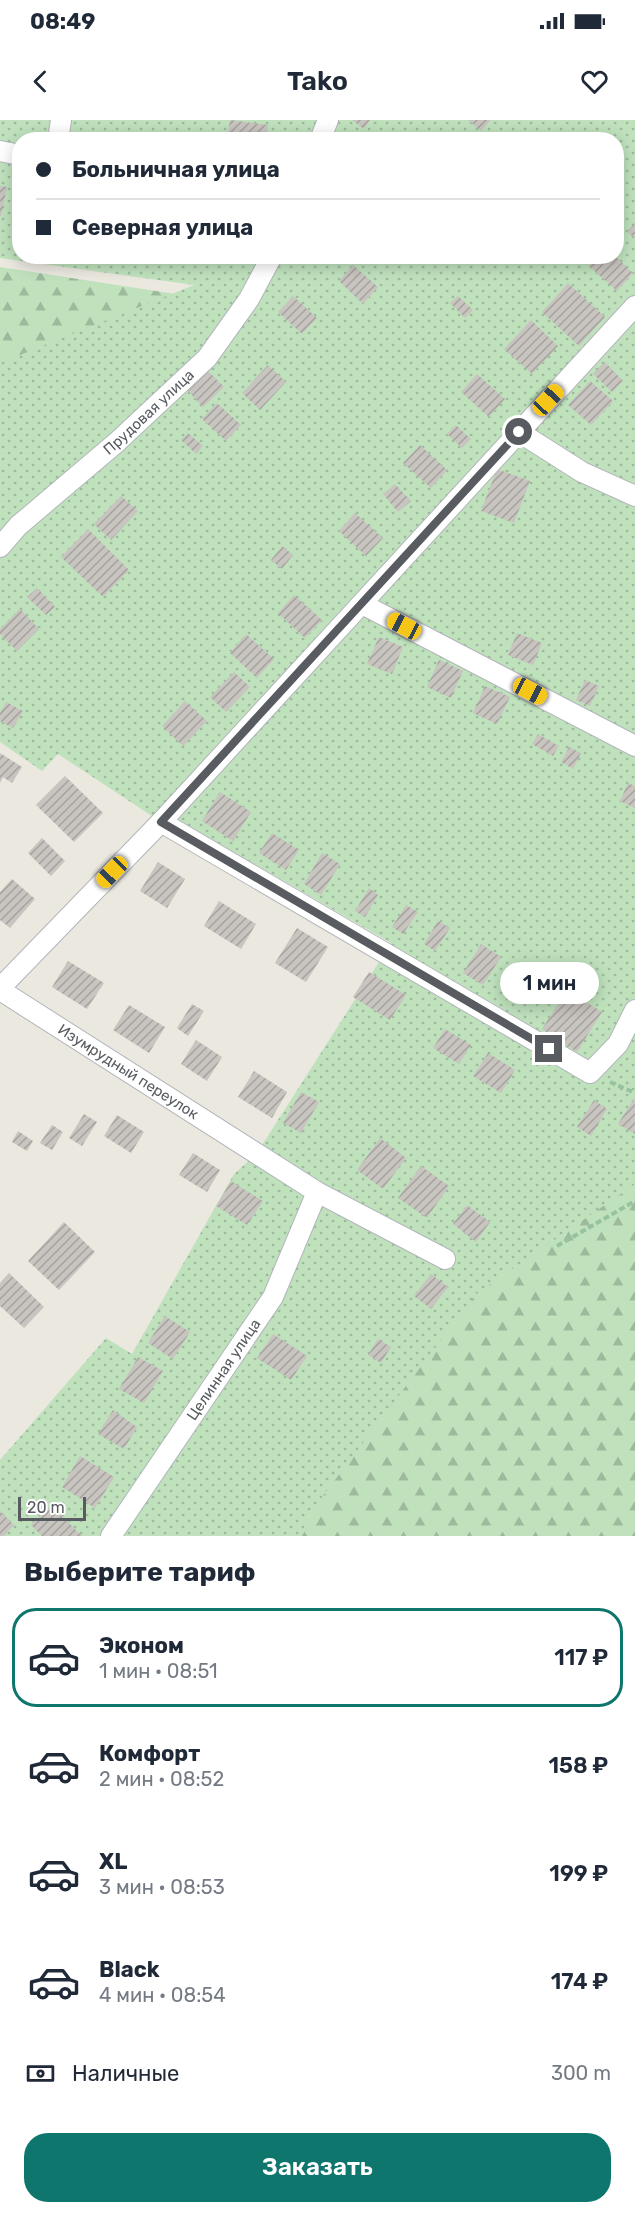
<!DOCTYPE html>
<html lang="ru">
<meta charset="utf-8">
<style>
body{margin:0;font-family:Rubik,sans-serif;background:#f2f2f3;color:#1f2937;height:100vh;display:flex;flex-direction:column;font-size:22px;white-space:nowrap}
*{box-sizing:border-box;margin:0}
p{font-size:20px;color:#747a83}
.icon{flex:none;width:33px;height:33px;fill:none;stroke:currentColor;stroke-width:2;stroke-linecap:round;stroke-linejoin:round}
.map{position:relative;height:1416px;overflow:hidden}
.details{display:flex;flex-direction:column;background:#fff;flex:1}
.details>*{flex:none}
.top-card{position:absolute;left:12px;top:12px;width:612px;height:132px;border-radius:24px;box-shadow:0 3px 15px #0003;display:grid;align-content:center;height:132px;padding:0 24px;background:#fff}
.scale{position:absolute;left:18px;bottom:15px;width:68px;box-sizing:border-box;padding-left:6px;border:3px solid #585c60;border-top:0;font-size:16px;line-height:21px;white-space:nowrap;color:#585c60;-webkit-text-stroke:4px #fff;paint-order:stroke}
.end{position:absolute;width:27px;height:27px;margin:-14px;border:8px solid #585c60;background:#fff;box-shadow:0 0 0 3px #fff}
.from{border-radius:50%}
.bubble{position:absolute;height:42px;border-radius:21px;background:#fff;box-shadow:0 3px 15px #0003;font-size:20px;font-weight:600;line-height:42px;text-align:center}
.car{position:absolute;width:18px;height:36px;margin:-18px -9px;border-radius:8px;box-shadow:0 0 4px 2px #0007;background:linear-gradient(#f5c518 24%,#345 0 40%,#f5c518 0 76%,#345 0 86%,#f5c518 0)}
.top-card b{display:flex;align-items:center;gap:21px;height:57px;font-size:22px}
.top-card b+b{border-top:2px solid #e0e1e3}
.top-card i{width:15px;height:15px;background:#1f2937}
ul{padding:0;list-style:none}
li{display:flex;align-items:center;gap:18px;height:99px;margin:0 12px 9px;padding:0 12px;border:3px solid transparent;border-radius:24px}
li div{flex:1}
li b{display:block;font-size:22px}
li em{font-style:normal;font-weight:600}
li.current{border-color:#0f766e}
li>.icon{width:54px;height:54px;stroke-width:1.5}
h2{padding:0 24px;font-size:27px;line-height:72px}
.pay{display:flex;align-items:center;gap:15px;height:66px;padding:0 24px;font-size:22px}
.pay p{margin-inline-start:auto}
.button{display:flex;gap:12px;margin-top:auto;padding:12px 24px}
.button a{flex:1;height:69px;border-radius:24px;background:#0f766e;color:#fff;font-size:24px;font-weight:600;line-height:69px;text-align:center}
.status{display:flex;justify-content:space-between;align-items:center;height:42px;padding:0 30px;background:#fff;direction:ltr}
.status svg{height:16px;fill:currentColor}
header{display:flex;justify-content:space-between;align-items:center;height:78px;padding:0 24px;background:#fff;font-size:27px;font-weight:600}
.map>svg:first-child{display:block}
.forest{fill:url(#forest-firs)}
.garden{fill:url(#garden-dots);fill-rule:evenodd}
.building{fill:url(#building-hatch)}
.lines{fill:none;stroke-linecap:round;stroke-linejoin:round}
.minor-casing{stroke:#b2b6ba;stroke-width:22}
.path{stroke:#97c2a0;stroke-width:4;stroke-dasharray:6 3;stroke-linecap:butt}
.minor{stroke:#fff;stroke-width:20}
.route{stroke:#585c60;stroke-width:8}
.labels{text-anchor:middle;stroke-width:4.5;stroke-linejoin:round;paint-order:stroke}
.street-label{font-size:15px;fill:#585c60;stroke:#fff}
</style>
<div class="status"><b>08:49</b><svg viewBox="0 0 49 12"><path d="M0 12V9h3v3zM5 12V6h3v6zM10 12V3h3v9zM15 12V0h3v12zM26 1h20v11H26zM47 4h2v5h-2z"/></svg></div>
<header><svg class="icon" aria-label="back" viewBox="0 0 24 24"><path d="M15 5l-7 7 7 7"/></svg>Tako<svg class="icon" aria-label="heart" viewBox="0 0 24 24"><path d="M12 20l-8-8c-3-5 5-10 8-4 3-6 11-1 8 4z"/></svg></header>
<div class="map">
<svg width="635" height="1416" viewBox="0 0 635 1416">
<defs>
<pattern id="forest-firs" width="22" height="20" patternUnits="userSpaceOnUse" patternTransform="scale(1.5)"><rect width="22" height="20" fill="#bfe2bd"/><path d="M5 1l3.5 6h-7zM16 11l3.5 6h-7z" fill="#9eba9d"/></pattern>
<pattern id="garden-dots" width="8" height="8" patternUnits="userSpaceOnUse" patternTransform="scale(1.5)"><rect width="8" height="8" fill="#bfe2bd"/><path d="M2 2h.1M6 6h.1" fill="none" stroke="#9eba9d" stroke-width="1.8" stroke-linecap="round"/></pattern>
<pattern id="building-hatch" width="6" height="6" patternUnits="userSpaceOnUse" patternTransform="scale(1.5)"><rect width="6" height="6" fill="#c8c4bf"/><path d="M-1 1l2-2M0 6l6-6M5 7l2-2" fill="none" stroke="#a5a29f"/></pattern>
</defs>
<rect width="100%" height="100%" fill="#ebe8e0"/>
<g class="forest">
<path d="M0 147 208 179 0 256Z"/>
<path d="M635 1038V1416H275L475 1149Z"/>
</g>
<path class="garden" d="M0 0H635V1064L475 1175 319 1381 299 1416H0V1340L106 1218 132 1234 234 1054 257 1033 391 823 182 702H161L58 634 42 651 0 622V243L194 165 0 138ZM20 20H616V136H20Z"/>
<g class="building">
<path d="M230 0 268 5 266 20H227Z"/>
<path d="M352 0H370L364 9Z"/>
<path d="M468 0H491L481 11Z"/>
<path d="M0 66 7 67 1 96H0Z"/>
<path d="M635 103V118L627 112Z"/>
<path d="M598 136H615L633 153 617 171 589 146Z"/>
<path d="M353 145 378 167 363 184 339 161Z"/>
<path d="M568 163 605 197 579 226 542 192Z"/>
<path d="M293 176 317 198 302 214 278 192Z"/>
<path d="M458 176 473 190 465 198 450 183Z"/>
<path d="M531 200 558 226 532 254 504 229Z"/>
<path d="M605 242 623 261 612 272 593 254Z"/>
<path d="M268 245 286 262 260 290 242 273Z"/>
<path d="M208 251 224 267 203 287 188 271Z"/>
<path d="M477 254 505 279 489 297 461 272Z"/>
<path d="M590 261 613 281 591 305 568 285Z"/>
<path d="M217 283 241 305 226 321 202 299Z"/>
<path d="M456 305 471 319 462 328 447 314Z"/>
<path d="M188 313 203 326 196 334 181 320Z"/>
<path d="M420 325 447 350 431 368 403 343Z"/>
<path d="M497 349 530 361 514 403 481 391Z"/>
<path d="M395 364 411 381 398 392 383 374Z"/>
<path d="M121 376 138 391 111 420 94 404Z"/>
<path d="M355 393 383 418 366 436 339 411Z"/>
<path d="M88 409 129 450 103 477 61 437Z"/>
<path d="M282 426 293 435 282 449 271 440Z"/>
<path d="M37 468 55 487 46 495 27 477Z"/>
<path d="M294 475 322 500 305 518 278 493Z"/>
<path d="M20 489 39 509 17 531 0 514V509Z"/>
<path d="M517 513 542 523 533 545 508 535Z"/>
<path d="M246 514 274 539 257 558 230 533Z"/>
<path d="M379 517 403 527 392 554 367 544Z"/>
<path d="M439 540 463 551 451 578 427 567Z"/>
<path d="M234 552 250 567 226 592 210 577Z"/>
<path d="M585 560 599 566 590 586 576 580Z"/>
<path d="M485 566 510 577 497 604 473 593Z"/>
<path d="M185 581 207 601 183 626 162 606Z"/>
<path d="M6 582 23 591 13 608 0 601V593Z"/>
<path d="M538 614 559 626 553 636 532 624Z"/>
<path d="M569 627 581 633 573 649 561 642Z"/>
<path d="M0 633 22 647 12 663 3 657 0 663Z"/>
<path d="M65 656 103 693 74 722 36 685Z"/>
<path d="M628 663 635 666V688L620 681Z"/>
<path d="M220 672 251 692 233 721 202 701Z"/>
<path d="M272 713 299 730 286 750 259 733Z"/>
<path d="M42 718 65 741 51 756 28 733Z"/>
<path d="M322 733 340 744 321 775 304 764Z"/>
<path d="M158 742 185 759 167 788 140 771Z"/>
<path d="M12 759 35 779 10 808 0 800V772Z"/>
<path d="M369 768 378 775 365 797 355 791Z"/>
<path d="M219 781 256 804 241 829 204 806Z"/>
<path d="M406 785 418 792 403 814 392 807Z"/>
<path d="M438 801 450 808 435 831 424 824Z"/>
<path d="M297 808 328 827 306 862 275 843Z"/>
<path d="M481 824 501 837 483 865 463 853Z"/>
<path d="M68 841 104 863 87 889 52 867Z"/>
<path d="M518 848 530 855 516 878 504 871Z"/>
<path d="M369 852 406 875 390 900 353 877Z"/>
<path d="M567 870 602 892 577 932 542 909Z"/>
<path d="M192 884 204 891 188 916 177 908Z"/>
<path d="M129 885 165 907 149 933 113 910Z"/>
<path d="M445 909 471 925 459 944 433 928Z"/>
<path d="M196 920 222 937 207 961 181 944Z"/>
<path d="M488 933 515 950 501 973 473 956Z"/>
<path d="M254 951 287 972 272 998 238 977Z"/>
<path d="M301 972 319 982 301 1013 283 1003Z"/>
<path d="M635 977V1014L618 1004Z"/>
<path d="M594 980 607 989 591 1016 577 1007Z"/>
<path d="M84 994 97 1002 82 1026 69 1018Z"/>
<path d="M117 995 144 1012 131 1033 104 1016Z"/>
<path d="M52 1005 63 1012 52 1030 40 1023Z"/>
<path d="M18 1011 33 1021 27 1031 12 1022Z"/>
<path d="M380 1018 406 1038 383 1069 357 1050Z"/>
<path d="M193 1033 220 1050 207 1072 179 1055Z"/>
<path d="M421 1046 449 1066 427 1098 398 1078Z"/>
<path d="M231 1061 263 1081 247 1105 216 1086Z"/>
<path d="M467 1085 490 1102 476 1122 453 1104Z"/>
<path d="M64 1102 95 1132 59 1170 28 1141Z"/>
<path d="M9 1153 44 1187 24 1208 0 1186V1163Z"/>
<path d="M431 1154 448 1167 431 1189 414 1176Z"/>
<path d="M165 1196 190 1212 173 1239 148 1223Z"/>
<path d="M273 1214 307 1236 291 1260 257 1238Z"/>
<path d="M378 1219 391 1227 381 1243 368 1235Z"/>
<path d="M138 1237 163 1251 144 1283 119 1269Z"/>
<path d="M113 1290 137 1307 124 1329 98 1314Z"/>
<path d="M80 1336 114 1357 95 1388 62 1367Z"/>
<path d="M51 1385 82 1416H42L31 1405Z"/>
<path d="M0 1391 14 1405 4 1416H0Z"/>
</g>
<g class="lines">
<defs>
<g id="minor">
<path d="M58 20 61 0"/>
<path d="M320 20 328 0"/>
<path d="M0 31 20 35"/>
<path d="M519 312 582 352 635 376"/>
<path id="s1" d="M0 427 18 406 117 322 207 238 249 179 272 136"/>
<path d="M362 484 635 626"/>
<path d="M161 702 590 953 618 924 635 890"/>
<path d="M0 868 161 702 635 186"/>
<path id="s2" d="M0 870 317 1072 445 1139"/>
<path id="s3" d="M111 1416 273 1177 317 1072"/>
</g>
</defs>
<use href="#minor" class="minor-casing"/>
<g class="path">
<path d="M610 962 635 973"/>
<path d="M557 1126 635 1081"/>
</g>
<use href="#minor" class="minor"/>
</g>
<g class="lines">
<path class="route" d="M519 312 161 702 549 929"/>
</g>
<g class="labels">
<g class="street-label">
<text dy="5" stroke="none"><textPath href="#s1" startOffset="201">Прудовая улица</textPath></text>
<text dy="5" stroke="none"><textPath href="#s2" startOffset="152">Изумрудный переулок</textPath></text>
<text dy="5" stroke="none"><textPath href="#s3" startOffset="201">Целинная улица</textPath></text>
</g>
</g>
</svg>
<div class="scale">20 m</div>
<i class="end from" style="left:519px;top:312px"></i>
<i class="end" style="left:549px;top:929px"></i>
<div class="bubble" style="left:500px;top:842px;width:99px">1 мин</div>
<i class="car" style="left:548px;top:280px;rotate:43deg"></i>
<i class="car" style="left:404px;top:506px;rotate:298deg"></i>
<i class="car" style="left:530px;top:571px;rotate:118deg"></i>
<i class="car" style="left:112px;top:752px;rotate:224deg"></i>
<div class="top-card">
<b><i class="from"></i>Больничная улица</b>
<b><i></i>Северная улица</b>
</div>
</div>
<section class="details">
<h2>Выберите тариф</h2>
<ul>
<li class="current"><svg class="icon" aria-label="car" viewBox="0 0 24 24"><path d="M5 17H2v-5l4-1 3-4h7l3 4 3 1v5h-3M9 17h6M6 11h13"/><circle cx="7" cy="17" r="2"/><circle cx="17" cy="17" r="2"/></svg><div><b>Эконом</b><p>1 мин · 08:51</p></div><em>117 ₽</em></li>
<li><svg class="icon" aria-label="car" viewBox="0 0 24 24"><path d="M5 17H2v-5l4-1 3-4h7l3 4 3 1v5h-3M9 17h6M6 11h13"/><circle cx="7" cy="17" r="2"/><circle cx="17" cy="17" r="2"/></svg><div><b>Комфорт</b><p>2 мин · 08:52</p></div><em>158 ₽</em></li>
<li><svg class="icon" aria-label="car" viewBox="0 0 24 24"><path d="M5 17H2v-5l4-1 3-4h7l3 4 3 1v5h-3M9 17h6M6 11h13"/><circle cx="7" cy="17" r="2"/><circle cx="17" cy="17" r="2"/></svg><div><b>XL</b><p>3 мин · 08:53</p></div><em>199 ₽</em></li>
<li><svg class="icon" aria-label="car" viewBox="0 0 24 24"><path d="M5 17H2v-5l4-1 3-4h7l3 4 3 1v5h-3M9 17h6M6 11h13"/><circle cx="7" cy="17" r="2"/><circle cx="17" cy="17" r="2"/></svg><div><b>Black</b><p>4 мин · 08:54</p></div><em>174 ₽</em></li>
</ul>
<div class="pay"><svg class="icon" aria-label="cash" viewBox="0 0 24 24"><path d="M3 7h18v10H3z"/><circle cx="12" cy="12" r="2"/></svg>Наличные<p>300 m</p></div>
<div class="button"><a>Заказать</a></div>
</section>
